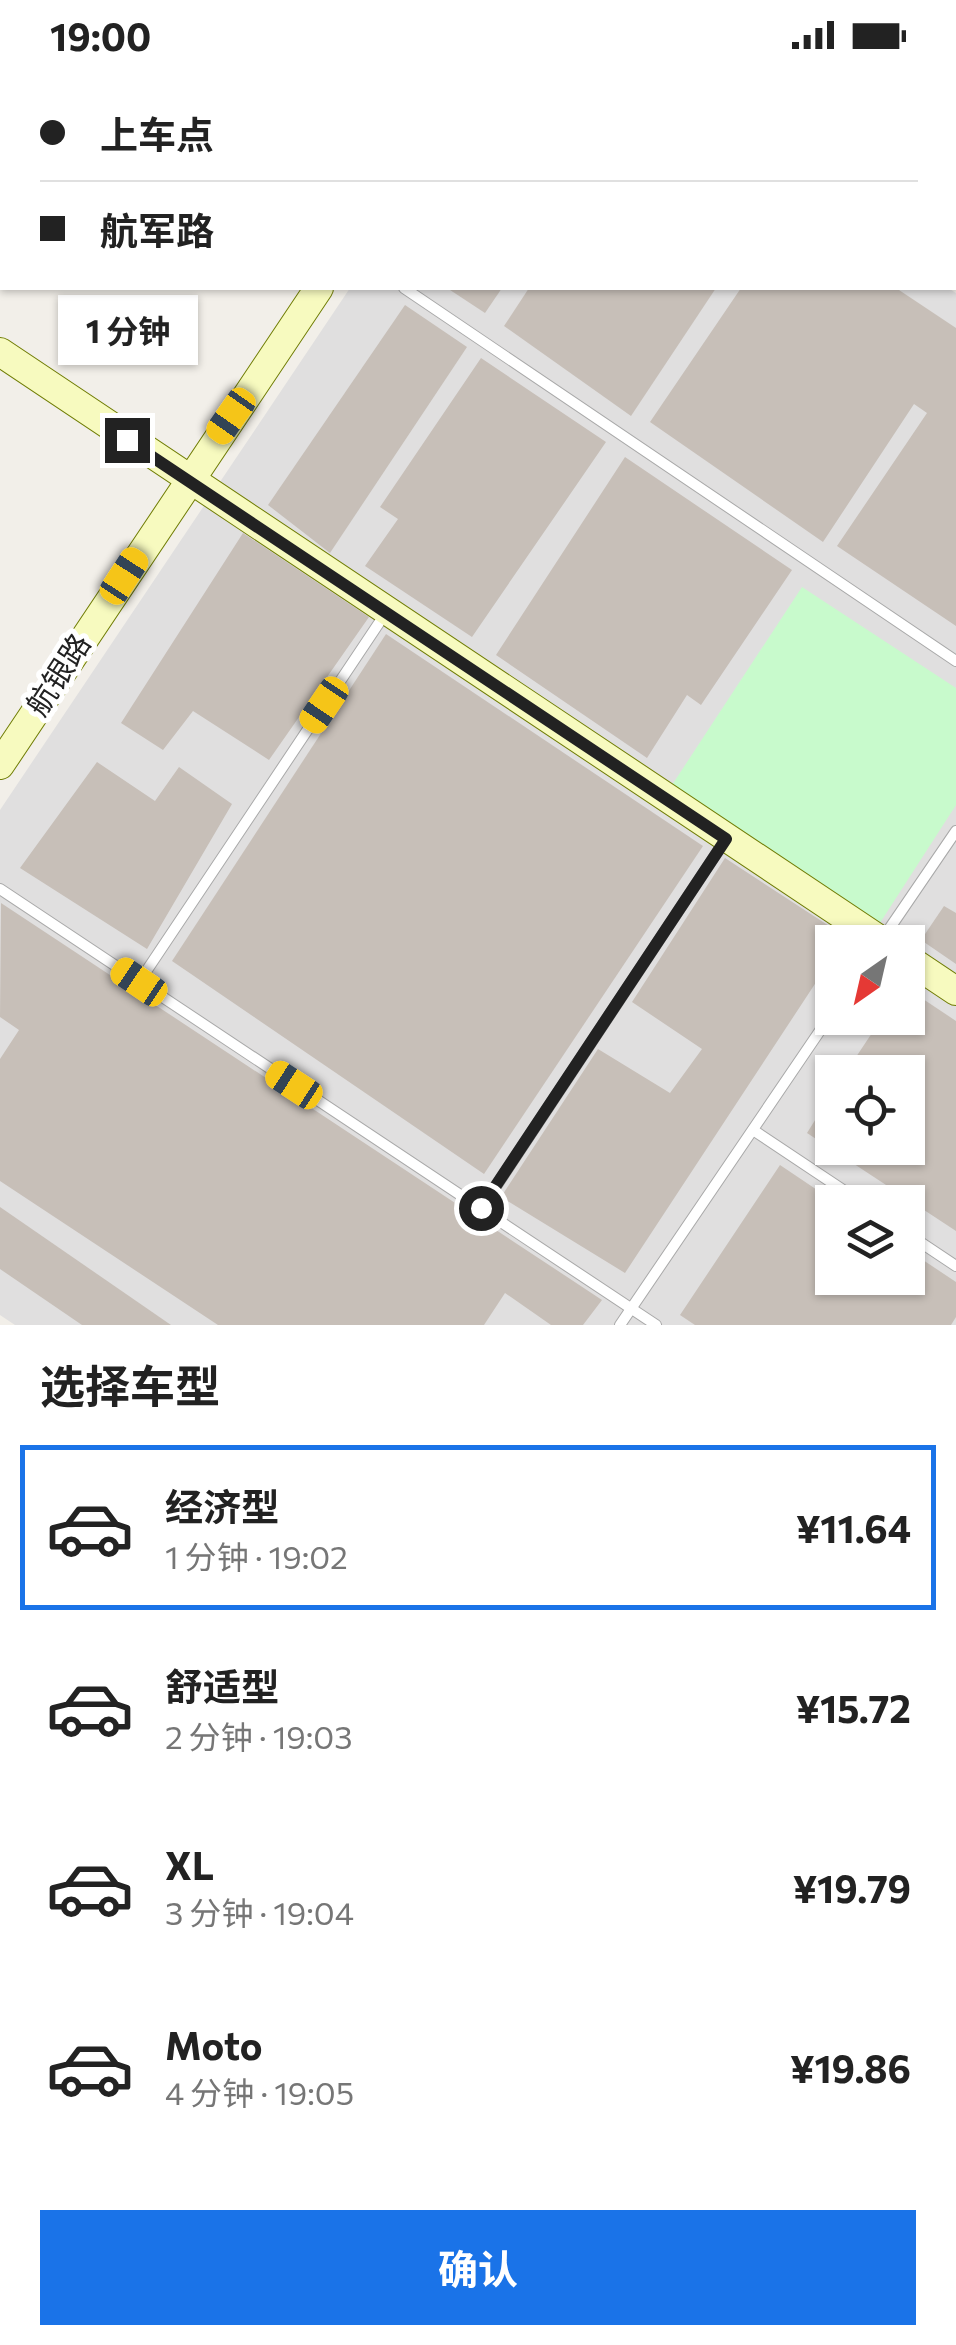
<!DOCTYPE html>
<html lang="zh">
<meta charset="utf-8">
<style>
body{margin:0;font-family:Commissioner,"Noto Sans SC",sans-serif;background:#f2f2f2;color:#222;height:100vh;display:flex;flex-direction:column;font-size:38px;white-space:nowrap}
*{box-sizing:border-box;margin:0}
p{font-size:32px;color:#767676}
.icon{flex:none;width:55px;height:55px;fill:none;stroke:currentColor;stroke-width:2;stroke-linecap:round;stroke-linejoin:round}
.map{position:relative;height:1255px;overflow:hidden}
.sheet{display:flex;flex-direction:column;background:#fff;flex:1}
.sheet>*{flex:none}
.top-card{position:absolute;left:0px;top:0px;width:958px;height:220px;box-shadow:0 2px 8px #0004;display:grid;align-content:center;height:220px;padding:0 40px;background:#fff}
.needle{width:65px;rotate:214deg}
.tools{position:absolute;left:815px;top:855px;display:grid;gap:20px}
.tools a{display:grid;place-items:center;width:110px;height:110px;border-radius:0px;background:#fff;box-shadow:0 2px 8px #0004;font-size:50px}
.end{position:absolute;width:45px;height:45px;margin:-22px;border:12px solid #222;background:#fff;box-shadow:0 0 0 5px #fff}
.from{border-radius:50%}
.bubble{position:absolute;height:70px;border-radius:0px;background:#fff;box-shadow:0 2px 8px #0004;font-size:32px;font-weight:700;line-height:70px;text-align:center}
.car{position:absolute;width:30px;height:60px;margin:-30px -15px;border-radius:12px;box-shadow:0 0 8px 2px #0007;background:linear-gradient(#f5c518 24%,#345 0 40%,#f5c518 0 76%,#345 0 86%,#f5c518 0)}
.top-card b{display:flex;align-items:center;gap:35px;height:95px;font-size:38px}
.top-card b+b{border-top:2px solid #e0e0e0}
.top-card i{width:25px;height:25px;background:#222}
ul{padding:0;list-style:none}
li{display:flex;align-items:center;gap:30px;height:165px;margin:0 20px 15px;padding:0 20px;border:5px solid transparent;border-radius:0px}
li div{flex:1}
li b{display:block;font-size:38px}
li em{font-style:normal;font-weight:700}
li.current{border-color:#1a73e8}
li>.icon{width:90px;height:90px;stroke-width:1.5}
h2{padding:0 40px;font-size:45px;line-height:120px}
.button{display:flex;gap:20px;margin-top:auto;padding:20px 40px}
.button a{flex:1;height:115px;border-radius:0px;background:#1a73e8;color:#fff;font-size:40px;font-weight:700;line-height:115px;text-align:center}
.status{display:flex;justify-content:space-between;align-items:center;height:70px;padding:0 50px;background:#fff;direction:ltr}
.status svg{height:28px;fill:currentColor}
.map>svg:first-child{display:block}
.residential{fill:#e0dfdf;fill-rule:evenodd}
.park{fill:#c8facc}
.building{fill:#c7bfb8}
.lines{fill:none;stroke-linecap:round;stroke-linejoin:round}
.lane-casing{stroke:#a9a9a9;stroke-width:12}
.secondary-casing{stroke:#707d05;stroke-width:30}
.lane{stroke:#fff;stroke-width:10}
.secondary{stroke:#f7fabf;stroke-width:28}
.route{stroke:#222;stroke-width:12}
.labels{text-anchor:middle;stroke-width:10;stroke-linejoin:round;paint-order:stroke}
.street-label{font-size:30px;fill:#222;stroke:#fff}
</style>
<div class="status"><b>19:00</b><svg viewBox="0 0 49 12"><path d="M0 12V9h3v3zM5 12V6h3v6zM10 12V3h3v9zM15 12V0h3v12zM26 1h20v11H26zM47 4h2v5h-2z"/></svg></div>
<div class="map">
<svg width="956" height="1255" viewBox="0 0 956 1255">
<rect width="100%" height="100%" fill="#f2efe9"/>
<path class="residential" d="M350 218H948L956 223V1255H15L0 1245V740ZM832 872H908V948H832ZM832 1002H908V1078H832ZM832 1132H908V1208H832Z"/>
<path class="park" d="M802 517 956 618V735L878 856 670 718Z"/>
<g class="building">
<path d="M447 218H502L485 243Z"/>
<path d="M529 218H716L631 346 504 256Z"/>
<path d="M741 218H896L956 258V556L837 476 927 343 914 334 823 472 650 352Z"/>
<path d="M405 235 467 277 330 483 268 435Z"/>
<path d="M481 288 606 372 472 567 365 496 398 449 380 437Z"/>
<path d="M625 387 792 500 701 635 687 625 647 688 496 585Z"/>
<path d="M243 463 369 547 269 690 193 641 163 680 121 653Z"/>
<path d="M386 564 703 776 484 1104 172 891Z"/>
<path d="M97 692 155 731 179 697 232 734 147 879 20 798Z"/>
<path d="M725 788 846 867 843 872H832V888L625 1203 501 1127 598 979 670 1023 702 979 632 932Z"/>
<path d="M1 833 602 1230 583 1255H551L505 1223 484 1255H218L0 1111V989L19 960 0 947Z"/>
<path d="M944 836 956 843V894L921 870Z"/>
<path d="M908 919 956 951V1161L807 1063 832 1023V1078H908V1002H846L882 948H908Z"/>
<path d="M780 1095 832 1130V1208H908V1180L956 1212V1247L951 1255H695L680 1245Z"/>
<path d="M0 1137 171 1255H82L0 1199Z"/>
</g>
<g class="lines">
<defs>
<g id="lane">
<path d="M404 218 956 591"/>
<path d="M0 819 656 1255"/>
<path d="M883 868 956 761"/>
<path d="M139 912 385 544"/>
<path d="M753 1060 861 1132"/>
<path d="M481 1139 726 769"/>
<path d="M908 1164 956 1196"/>
<path d="M620 1255 832 943"/>
</g>
<g id="secondary">
<path d="M709 0 712 2"/>
<path d="M467 2 468 0"/>
<path d="M955 167 956 168"/>
<path d="M0 282 883 872"/>
<path d="M0 695 319 218"/>
<path d="M908 889 956 921"/>
</g>
</defs>
<use href="#lane" class="lane-casing"/>
<use href="#secondary" class="secondary-casing"/>
<use href="#lane" class="lane"/>
<use href="#secondary" class="secondary"/>
</g>
<g class="lines">
<path class="route" d="M127 370 726 769 481 1138"/>
</g>
<g class="labels">
<g class="street-label">
<text transform="translate(59 605) rotate(-57)" y="10">航银路</text>
</g>
</g>
</svg>
<div class="tools">
<a><svg class="needle" viewBox="-14 -14 28 28"><path d="M0-13l5 13h-10z" fill="#e53935"/><path d="M0 13l5-13h-10z" fill="#767676"/></svg></a>
<a><svg class="icon" aria-label="locate" viewBox="0 0 24 24"><circle cx="12" cy="12" r="6"/><path d="M12 2v4M12 18v4M2 12h4M18 12h4"/></svg></a>
<a><svg class="icon" aria-label="layers" viewBox="0 0 24 24"><path d="M12 4l9 5-9 5-9-5zM3 14l9 5 9-5"/></svg></a>
</div>
<i class="end from" style="left:481px;top:1138px"></i>
<i class="end" style="left:127px;top:370px"></i>
<div class="bubble" style="left:58px;top:225px;width:140px">1 分钟</div>
<i class="car" style="left:231px;top:346px;rotate:215deg"></i>
<i class="car" style="left:124px;top:506px;rotate:33deg"></i>
<i class="car" style="left:324px;top:635px;rotate:214deg"></i>
<i class="car" style="left:139px;top:912px;rotate:304deg"></i>
<i class="car" style="left:294px;top:1015px;rotate:303deg"></i>
<div class="top-card">
<b><i class="from"></i>上车点</b>
<b><i></i>航军路</b>
</div>
</div>
<section class="sheet">
<h2>选择车型</h2>
<ul>
<li class="current"><svg class="icon" aria-label="car" viewBox="0 0 24 24"><path d="M5 17H2v-5l4-1 3-4h7l3 4 3 1v5h-3M9 17h6M6 11h13"/><circle cx="7" cy="17" r="2"/><circle cx="17" cy="17" r="2"/></svg><div><b>经济型</b><p>1 分钟 · 19:02</p></div><em>¥11.64</em></li>
<li><svg class="icon" aria-label="car" viewBox="0 0 24 24"><path d="M5 17H2v-5l4-1 3-4h7l3 4 3 1v5h-3M9 17h6M6 11h13"/><circle cx="7" cy="17" r="2"/><circle cx="17" cy="17" r="2"/></svg><div><b>舒适型</b><p>2 分钟 · 19:03</p></div><em>¥15.72</em></li>
<li><svg class="icon" aria-label="car" viewBox="0 0 24 24"><path d="M5 17H2v-5l4-1 3-4h7l3 4 3 1v5h-3M9 17h6M6 11h13"/><circle cx="7" cy="17" r="2"/><circle cx="17" cy="17" r="2"/></svg><div><b>XL</b><p>3 分钟 · 19:04</p></div><em>¥19.79</em></li>
<li><svg class="icon" aria-label="car" viewBox="0 0 24 24"><path d="M5 17H2v-5l4-1 3-4h7l3 4 3 1v5h-3M9 17h6M6 11h13"/><circle cx="7" cy="17" r="2"/><circle cx="17" cy="17" r="2"/></svg><div><b>Moto</b><p>4 分钟 · 19:05</p></div><em>¥19.86</em></li>
</ul>
<div class="button"><a>确认</a></div>
</section>
